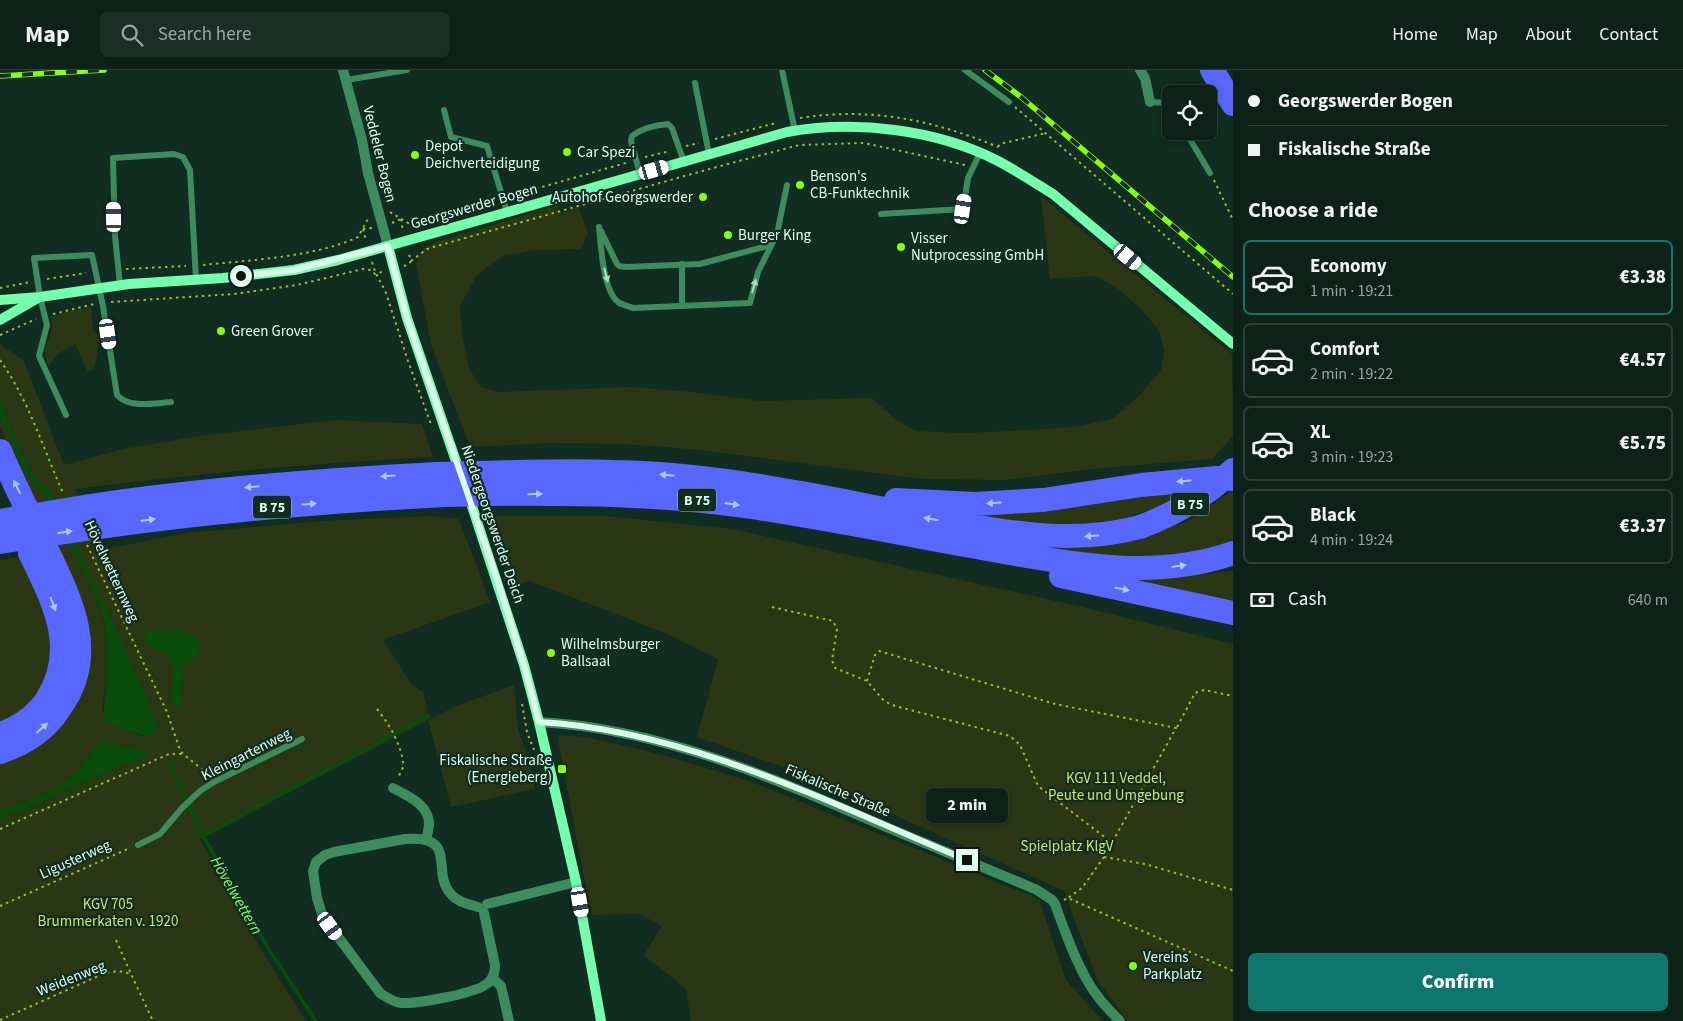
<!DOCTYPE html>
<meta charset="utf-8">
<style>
body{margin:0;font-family:"Source Sans 3",sans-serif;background:#1b2e25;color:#f1f3f6;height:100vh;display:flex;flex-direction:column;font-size:19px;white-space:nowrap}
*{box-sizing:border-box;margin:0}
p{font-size:16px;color:#9aa3a2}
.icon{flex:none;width:28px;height:28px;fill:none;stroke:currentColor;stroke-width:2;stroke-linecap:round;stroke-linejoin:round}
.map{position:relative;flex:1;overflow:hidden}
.drawer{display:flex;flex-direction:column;background:#0d2118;width:450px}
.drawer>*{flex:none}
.top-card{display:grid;align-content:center;height:110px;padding:0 15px;background:#0d2118}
.controls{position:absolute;left:1162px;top:15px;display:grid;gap:10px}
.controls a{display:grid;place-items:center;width:55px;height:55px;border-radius:8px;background:#0d2118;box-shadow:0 2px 8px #0003,0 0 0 1px #2d3e37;font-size:25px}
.end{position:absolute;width:22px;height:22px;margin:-11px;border:6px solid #dcffee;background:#111;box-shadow:0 0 0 2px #111}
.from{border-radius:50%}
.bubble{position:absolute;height:35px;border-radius:8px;background:#0d2118;box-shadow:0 2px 8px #0003,0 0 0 1px #2d3e37;font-size:16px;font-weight:800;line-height:35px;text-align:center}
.car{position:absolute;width:15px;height:30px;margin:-15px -8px;border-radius:6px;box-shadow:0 0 4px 1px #0007;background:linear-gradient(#fff 24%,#345 0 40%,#fff 0 76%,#345 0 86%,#fff 0)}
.top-card b{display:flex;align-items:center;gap:18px;height:48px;font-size:19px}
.top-card b+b{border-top:1px solid #2d3e37}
.top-card i{width:12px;height:12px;background:#f1f3f6}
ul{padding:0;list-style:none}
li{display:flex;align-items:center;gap:15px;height:75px;margin:0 10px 8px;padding:0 5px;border:2px solid #2d3e37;border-radius:8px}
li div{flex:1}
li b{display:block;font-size:19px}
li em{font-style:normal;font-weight:800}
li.on{border-color:#0f766e}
li>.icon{width:45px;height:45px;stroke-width:1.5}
h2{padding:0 15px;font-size:22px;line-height:60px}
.pay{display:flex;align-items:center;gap:12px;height:55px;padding:0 15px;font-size:19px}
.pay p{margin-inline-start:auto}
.button{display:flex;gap:10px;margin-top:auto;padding:10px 15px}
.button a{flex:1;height:58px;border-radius:8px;background:#0f766e;color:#fff;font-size:20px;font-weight:800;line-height:58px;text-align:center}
header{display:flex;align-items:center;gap:30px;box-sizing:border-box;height:70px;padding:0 25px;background:#0d2118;border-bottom:1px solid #2d3e37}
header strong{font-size:24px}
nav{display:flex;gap:28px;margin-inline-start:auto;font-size:18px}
.search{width:350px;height:45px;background:#1b2e25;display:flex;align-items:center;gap:12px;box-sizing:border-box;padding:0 18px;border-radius:8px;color:#9aa3a2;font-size:19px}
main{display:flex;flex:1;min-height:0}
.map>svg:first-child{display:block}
.green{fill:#2a3614}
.water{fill:#0a4c0c}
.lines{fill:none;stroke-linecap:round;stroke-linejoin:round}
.stream{stroke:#0a4c0c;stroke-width:4}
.path{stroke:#91c02f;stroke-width:2;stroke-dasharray:2.5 4;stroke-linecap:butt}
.lane{stroke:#3c8c5e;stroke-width:6}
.street{stroke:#3c8c5e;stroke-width:10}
.secondary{stroke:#73ffad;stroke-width:10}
.highway{stroke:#5767ff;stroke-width:24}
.rail-casing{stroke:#87ff08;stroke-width:5.5}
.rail{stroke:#112c20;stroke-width:4;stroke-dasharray:11;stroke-linecap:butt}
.highway-bridge{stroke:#5767ff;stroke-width:24}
.oneway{fill:#acdcc3}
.oneway2{fill:#adcaf4}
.route{stroke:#dcffee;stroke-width:6}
.poi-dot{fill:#87ff08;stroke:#112c20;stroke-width:2}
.labels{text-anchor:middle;stroke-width:4.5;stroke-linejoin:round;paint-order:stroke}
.shield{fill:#112c20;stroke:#9fc0b0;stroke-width:1}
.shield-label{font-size:14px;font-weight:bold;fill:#dcffee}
.poi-label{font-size:15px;fill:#dcffee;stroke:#112c20;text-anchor:start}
.street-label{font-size:15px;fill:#dcffee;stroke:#112c20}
.park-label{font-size:15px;fill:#d1e365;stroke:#112c20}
.water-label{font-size:16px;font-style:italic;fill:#81ff6a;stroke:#112c20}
</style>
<header>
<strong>Map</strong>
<div class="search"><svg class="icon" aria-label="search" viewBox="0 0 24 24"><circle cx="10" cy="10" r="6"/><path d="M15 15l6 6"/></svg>Search here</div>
<nav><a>Home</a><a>Map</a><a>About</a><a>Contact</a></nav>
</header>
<main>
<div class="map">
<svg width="1233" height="951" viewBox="0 0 1233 951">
<rect width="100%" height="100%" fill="#112c20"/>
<g class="green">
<path d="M1041 126 1232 284 1233 366 1212 389 1092 399 1006 410 922 409 700 380 626 374 549 373 470 377 431 275 416 193 422 180 435 172 558 135 560 144 578 136 588 163 581 179 536 180 502 186 477 205 460 236 462 264 469 298 480 316 497 322 632 317 692 322 760 331 872 328 896 350 916 361 963 363 1014 361 1074 357 1112 349 1138 327 1161 300 1164 281 1159 260 1140 238 1117 218 1095 206 1050 209Z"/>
<path d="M91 237 93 261 100 265 95 297 88 302 75 274C62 281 57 283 49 297 37 272 57 271 51 247L69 241Z"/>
<path d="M0 274 24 291 64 395 123 379 206 365 336 350 422 354 433 387C313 393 194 404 75 419L105 479 187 463 322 451 431 446 459 449 490 532 383 570 412 615 423 622 429 650 456 636 514 615 518 660 527 684 535 719 451 737 428 650 200 769 262 881 306 951H0V751L9 744 22 742 111 700 141 690 146 681 104 671 100 672C90 679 85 694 76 703 60 721 23 732 0 740V694C34 681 67 659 81 623 84 614 84 603 86 593 88 576 90 561 86 544 80 516 62 490 50 465 32 429 16 393 0 357V346L32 412 44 424 78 489 99 535 106 560 107 606 102 640 116 657 145 667H148L157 657 48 419 33 406 16 372 0 327Z"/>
<path d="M1195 416 1158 437 1116 451 1081 456 1024 454 963 441Z"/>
<path d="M1233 420V472L1186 483 1138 488 1022 479 1130 470 1186 452Z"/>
<path d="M490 446H606L732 459 1087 538 1233 574V951H1128L1097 910 1064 821 803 704 697 667 718 589 665 563 530 511 511 517Z"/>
<path d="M25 486 55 566 45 621 0 657V490Z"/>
<path d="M1233 501V538L1128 511Z"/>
<path d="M557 665 587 667 663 685 752 712 1039 829 1066 910 1103 951H691L686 919 644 885 662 856 640 844 591 845Z"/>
</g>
<g class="water">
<path d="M0 327 16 372 33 406 51 422 126 580 157 653C157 658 153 664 148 667L116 657 106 651 103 645 107 606 106 560 104 551 99 535 78 489 44 424 32 412 25 403 0 346Z"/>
<path d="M151 560C162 560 173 559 184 561 196 563 205 577 195 588 193 591 188 592 185 594L181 610 182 633 177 638 172 634V628C171 614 178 596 166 585 160 580 151 579 146 573V563Z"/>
<path d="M104 671 146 681 149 684 141 690 111 700 22 742 9 744 0 751V740C24 732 54 723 74 705 84 697 92 674 104 671Z"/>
</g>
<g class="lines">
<g class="stream">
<path d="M169 692 203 766 268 878 316 951"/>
<path d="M203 766 428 646"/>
</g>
<g class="path">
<path d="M1015 37 1233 224"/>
<path d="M800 48C871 37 933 50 998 77"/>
<path d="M715 69 776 53"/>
<path d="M686 76 699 73"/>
<path d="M998 77 1000 74 1046 63"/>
<path d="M645 87 670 81"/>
<path d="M1214 110 1233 150"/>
<path d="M511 126 629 92"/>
<path d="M390 142 408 153H418L494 131"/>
<path d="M401 149 403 162"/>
<path d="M392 153 401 149"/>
<path d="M363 159 366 171"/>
<path d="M363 159 373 158"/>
<path d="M411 191 427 179 437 176 713 98 799 75 864 73 965 95"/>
<path d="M372 192C375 204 381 212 386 223L408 291 432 357"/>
<path d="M203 195C251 190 315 187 358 167L369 147"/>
<path d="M404 196 409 194 411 191 408 181"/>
<path d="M126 199 186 196"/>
<path d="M47 209 86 203"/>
<path d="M0 218 30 212"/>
<path d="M111 232 234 224 297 215 363 199 370 200 375 204 385 201"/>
<path d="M53 244 94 234"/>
<path d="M0 265 36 249"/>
<path d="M0 290C29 331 43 378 63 423"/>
<path d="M87 475 167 642 180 680 183 684 208 704"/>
<path d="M772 537 833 551 837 559 832 590 835 598 867 611 884 631 895 636 1010 666 1020 675 1038 716 1111 772"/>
<path d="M867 611 875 585 879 581 1055 634 1176 658 1104 787 1082 818 1068 828"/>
<path d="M522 634 527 662 534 680"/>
<path d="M377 639C388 652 402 676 403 693 404 698 400 703 398 708"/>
<path d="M1177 657 1195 623 1204 620 1233 626"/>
<path d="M0 759 169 684H182"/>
<path d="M1104 787 1145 794 1233 820"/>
<path d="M1064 830 1068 828 1233 901"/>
<path d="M0 836 130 778"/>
<path d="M116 870 131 904"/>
<path d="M0 950 105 903 119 901 131 904 153 951"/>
</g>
<g class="lane">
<path d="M782 0 795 61"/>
<path d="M965 0 1009 32"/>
<path d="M346 10 407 0"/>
<path d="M695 13 709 84"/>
<path d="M1150 32 1167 33 1171 41"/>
<path d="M444 40 451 67 487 76 507 142"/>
<path d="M1185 61 1210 103"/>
<path d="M640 104 631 71 632 66C641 59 656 55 668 54L672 58 684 92"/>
<path d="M881 144 963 139 968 108 980 83"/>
<path d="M599 157C601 176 603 220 618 232 622 235 628 236 633 238L750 233 758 202 777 164 787 115"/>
<path d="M601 161 617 194 619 196 626 197 700 194 771 175"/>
<path d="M682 194V236"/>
<path d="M120 215 115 166 113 88 174 84 183 87 190 100 196 210"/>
<path d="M66 345 39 286 47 255 40 227 34 188 92 185 103 236 117 325C130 339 154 333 171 332"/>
<path d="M138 775 160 764 182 738 200 721 214 712 302 669"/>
</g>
<g class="street">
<path d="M343 0 362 70 368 103 388 176"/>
<path d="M1140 0 1145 8 1150 32"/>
<path d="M539 652C658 658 771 707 879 754 931 776 984 797 1037 820L1052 830 1055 834C1065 862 1080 905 1099 928 1105 936 1113 944 1120 951"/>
<path d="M393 718C407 726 429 734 429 754 429 759 427 765 426 770"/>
<path d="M487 834 576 812"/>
<path d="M478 837C468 834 457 832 450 823 431 801 459 765 405 769L334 782 325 785 316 792 313 801 317 828 322 844 330 856 380 923C386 927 393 932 401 933 416 934 472 924 485 915 492 911 495 903 495 895L484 843"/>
<path d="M492 908 501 916 509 951"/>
</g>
<g class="secondary">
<path d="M388 176 407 248 460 403"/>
<path d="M0 230 40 227 129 214 223 208 294 200 338 190 494 146 787 62C855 50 936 59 998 91 1017 101 1035 113 1053 124L1233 274"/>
<path d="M0 250 38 228"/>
<path d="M468 424 524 595 539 652 576 812 601 951"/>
</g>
<g class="highway">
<path d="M1212 0 1233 34"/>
<path d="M0 381C14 414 30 446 46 478 71 530 99 584 60 638 46 660 24 674 0 682"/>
<path d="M479 403C524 402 569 400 614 402 671 403 728 410 783 420 843 429 902 444 961 454 1021 465 1080 473 1140 457"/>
<path d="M486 424C575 423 663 424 751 437 825 448 898 463 971 476 1058 491 1147 513 1233 483"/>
<path d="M896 430 975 434 1043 430 1141 415 1217 408 1233 409"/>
<path d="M90 436C205 419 321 410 437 404"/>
<path d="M99 457C214 441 329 431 445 425"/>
<path d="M1061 506 1233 543"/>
<path d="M0 664C18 659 35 646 46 631 80 579 53 531 30 483"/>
</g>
<defs>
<g id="rail">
<path d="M985 0 1021 27 1233 207"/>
<path d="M0 6 104 0"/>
</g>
</defs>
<use href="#rail" class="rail-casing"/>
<use href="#rail" class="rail"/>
<g class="highway-bridge">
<path d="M437 404 479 403"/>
<path d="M445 425 486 424"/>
<path d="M0 451 90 436"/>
<path d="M1140 457C1175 444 1206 426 1233 400"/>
<path d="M0 472 99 457"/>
</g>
</g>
<defs><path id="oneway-solid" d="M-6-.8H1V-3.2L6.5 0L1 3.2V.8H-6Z" transform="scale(1.25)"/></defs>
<g class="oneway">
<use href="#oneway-solid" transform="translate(606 205) rotate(76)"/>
<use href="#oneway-solid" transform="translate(754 216) rotate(-75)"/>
</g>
<g class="oneway2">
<use href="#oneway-solid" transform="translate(667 405) rotate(-175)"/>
<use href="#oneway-solid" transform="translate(388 406) rotate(177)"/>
<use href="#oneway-solid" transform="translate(1184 411) rotate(174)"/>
<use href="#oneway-solid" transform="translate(17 417) rotate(-116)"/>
<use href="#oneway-solid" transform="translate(252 417) rotate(175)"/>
<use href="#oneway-solid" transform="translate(535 424) rotate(-1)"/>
<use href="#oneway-solid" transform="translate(994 433) rotate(177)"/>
<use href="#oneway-solid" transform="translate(309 434) rotate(-5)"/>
<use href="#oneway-solid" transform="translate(732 434) rotate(8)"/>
<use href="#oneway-solid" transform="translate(931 449) rotate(-170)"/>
<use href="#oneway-solid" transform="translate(148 450) rotate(-8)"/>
<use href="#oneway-solid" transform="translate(65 462) rotate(-9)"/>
<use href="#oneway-solid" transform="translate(1092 466) rotate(175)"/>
<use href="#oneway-solid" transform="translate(1179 496) rotate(-8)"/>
<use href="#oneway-solid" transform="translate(1122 519) rotate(12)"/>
<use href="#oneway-solid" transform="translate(53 534) rotate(69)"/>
<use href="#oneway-solid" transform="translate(42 658) rotate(-41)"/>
</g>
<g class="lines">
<path class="route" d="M241 206 294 200 388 176 407 248 498 512 524 595 539 652C687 660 832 734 967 790"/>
</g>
<g class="poi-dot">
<circle cx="567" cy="82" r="5"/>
<circle cx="415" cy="85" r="5"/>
<circle cx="800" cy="115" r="5"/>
<circle cx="703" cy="127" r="5"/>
<circle cx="728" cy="165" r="5"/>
<circle cx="901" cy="177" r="5"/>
<circle cx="221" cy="261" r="5"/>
<circle cx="551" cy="583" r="5"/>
<rect x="557" y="694" width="10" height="10" rx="2.5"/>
<circle cx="1133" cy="896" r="5"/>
</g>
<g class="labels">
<g class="shield">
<rect x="678" y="418.5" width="38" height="23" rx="4"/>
<rect x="1171" y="422.5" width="38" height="23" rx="4"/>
<rect x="253" y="425.5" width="38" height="23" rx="4"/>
</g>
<g class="shield-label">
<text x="697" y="435">B 75</text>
<text x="1190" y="439">B 75</text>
<text x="272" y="442">B 75</text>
</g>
<g class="poi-label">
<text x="425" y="81">Depot<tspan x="425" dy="17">Deichverteidigung</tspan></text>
<text x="577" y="87">Car Spezi</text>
<text x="810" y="111">Benson's<tspan x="810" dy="17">CB-Funktechnik</tspan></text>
<text x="693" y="132" text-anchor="end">Autohof Georgswerder</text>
<text x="738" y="170">Burger King</text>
<text x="911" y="173">Visser<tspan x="911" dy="17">Nutprocessing GmbH</tspan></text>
<text x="231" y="266">Green Grover</text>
<text x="561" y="579">Wilhelmsburger<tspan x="561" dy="17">Ballsaal</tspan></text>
<text x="552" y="695" text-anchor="end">Fiskalische Straße<tspan x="552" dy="17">(Energieberg)</tspan></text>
<text x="1143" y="892">Vereins<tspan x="1143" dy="17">Parkplatz</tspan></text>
</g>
<g class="street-label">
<text transform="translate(380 84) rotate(76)" y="5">Veddeler Bogen</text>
<text transform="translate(474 136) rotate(-16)" y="5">Georgswerder Bogen</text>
<text transform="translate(493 454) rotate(71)" y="5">Niedergeorgswerder Deich</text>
<text transform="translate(112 501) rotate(65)" y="5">Hövelwetternweg</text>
<text transform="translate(246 684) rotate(-27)" y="5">Kleingartenweg</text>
<text transform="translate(838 720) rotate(23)" y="5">Fiskalische Straße</text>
<text transform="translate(75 789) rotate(-24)" y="5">Ligusterweg</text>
<text transform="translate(71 908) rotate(-22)" y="5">Weidenweg</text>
</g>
<g class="park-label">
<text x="1116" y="713">KGV 111 Veddel,<tspan x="1116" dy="17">Peute und Umgebung</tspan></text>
<text x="1067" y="781">Spielplatz KlgV</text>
<text x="108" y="839">KGV 705<tspan x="108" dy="17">Brummerkaten v. 1920</tspan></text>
</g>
<g class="water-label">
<text transform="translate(237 825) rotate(60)" y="6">Hövelwettern</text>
</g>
</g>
</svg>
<div class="controls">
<a><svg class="icon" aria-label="locate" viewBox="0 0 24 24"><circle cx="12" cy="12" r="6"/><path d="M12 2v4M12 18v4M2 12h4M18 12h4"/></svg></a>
</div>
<i class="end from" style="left:241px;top:206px"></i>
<i class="end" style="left:967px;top:790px"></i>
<div class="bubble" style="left:926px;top:718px;width:82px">2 min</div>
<i class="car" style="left:654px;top:100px;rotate:74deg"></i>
<i class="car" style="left:963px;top:139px;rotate:9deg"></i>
<i class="car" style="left:114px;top:147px;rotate:359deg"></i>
<i class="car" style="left:1128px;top:187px;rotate:130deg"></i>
<i class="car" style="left:108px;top:264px;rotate:172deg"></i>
<i class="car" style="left:580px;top:832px;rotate:170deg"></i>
<i class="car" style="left:330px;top:856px;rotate:144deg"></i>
</div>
<section class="drawer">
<div class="top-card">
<b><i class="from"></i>Georgswerder Bogen</b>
<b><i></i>Fiskalische Straße</b>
</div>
<h2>Choose a ride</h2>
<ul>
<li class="on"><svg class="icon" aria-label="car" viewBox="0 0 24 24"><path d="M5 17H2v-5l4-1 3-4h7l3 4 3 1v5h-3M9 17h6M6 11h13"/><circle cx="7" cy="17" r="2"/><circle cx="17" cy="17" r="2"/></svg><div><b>Economy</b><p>1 min · 19:21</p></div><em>€3.38</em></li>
<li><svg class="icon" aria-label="car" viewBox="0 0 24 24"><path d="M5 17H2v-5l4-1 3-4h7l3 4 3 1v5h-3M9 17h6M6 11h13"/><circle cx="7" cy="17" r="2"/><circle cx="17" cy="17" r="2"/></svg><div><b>Comfort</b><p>2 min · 19:22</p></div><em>€4.57</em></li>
<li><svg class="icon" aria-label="car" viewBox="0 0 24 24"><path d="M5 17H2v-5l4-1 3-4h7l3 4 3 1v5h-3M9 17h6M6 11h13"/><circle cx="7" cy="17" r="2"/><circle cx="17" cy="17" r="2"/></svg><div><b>XL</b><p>3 min · 19:23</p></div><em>€5.75</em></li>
<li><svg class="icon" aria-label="car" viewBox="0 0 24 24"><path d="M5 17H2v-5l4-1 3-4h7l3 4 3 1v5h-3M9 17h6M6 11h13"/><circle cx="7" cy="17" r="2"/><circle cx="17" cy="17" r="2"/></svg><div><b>Black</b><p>4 min · 19:24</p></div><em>€3.37</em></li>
</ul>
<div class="pay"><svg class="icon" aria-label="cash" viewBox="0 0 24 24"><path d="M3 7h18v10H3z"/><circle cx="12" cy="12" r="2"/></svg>Cash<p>640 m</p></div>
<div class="button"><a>Confirm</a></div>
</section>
</main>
